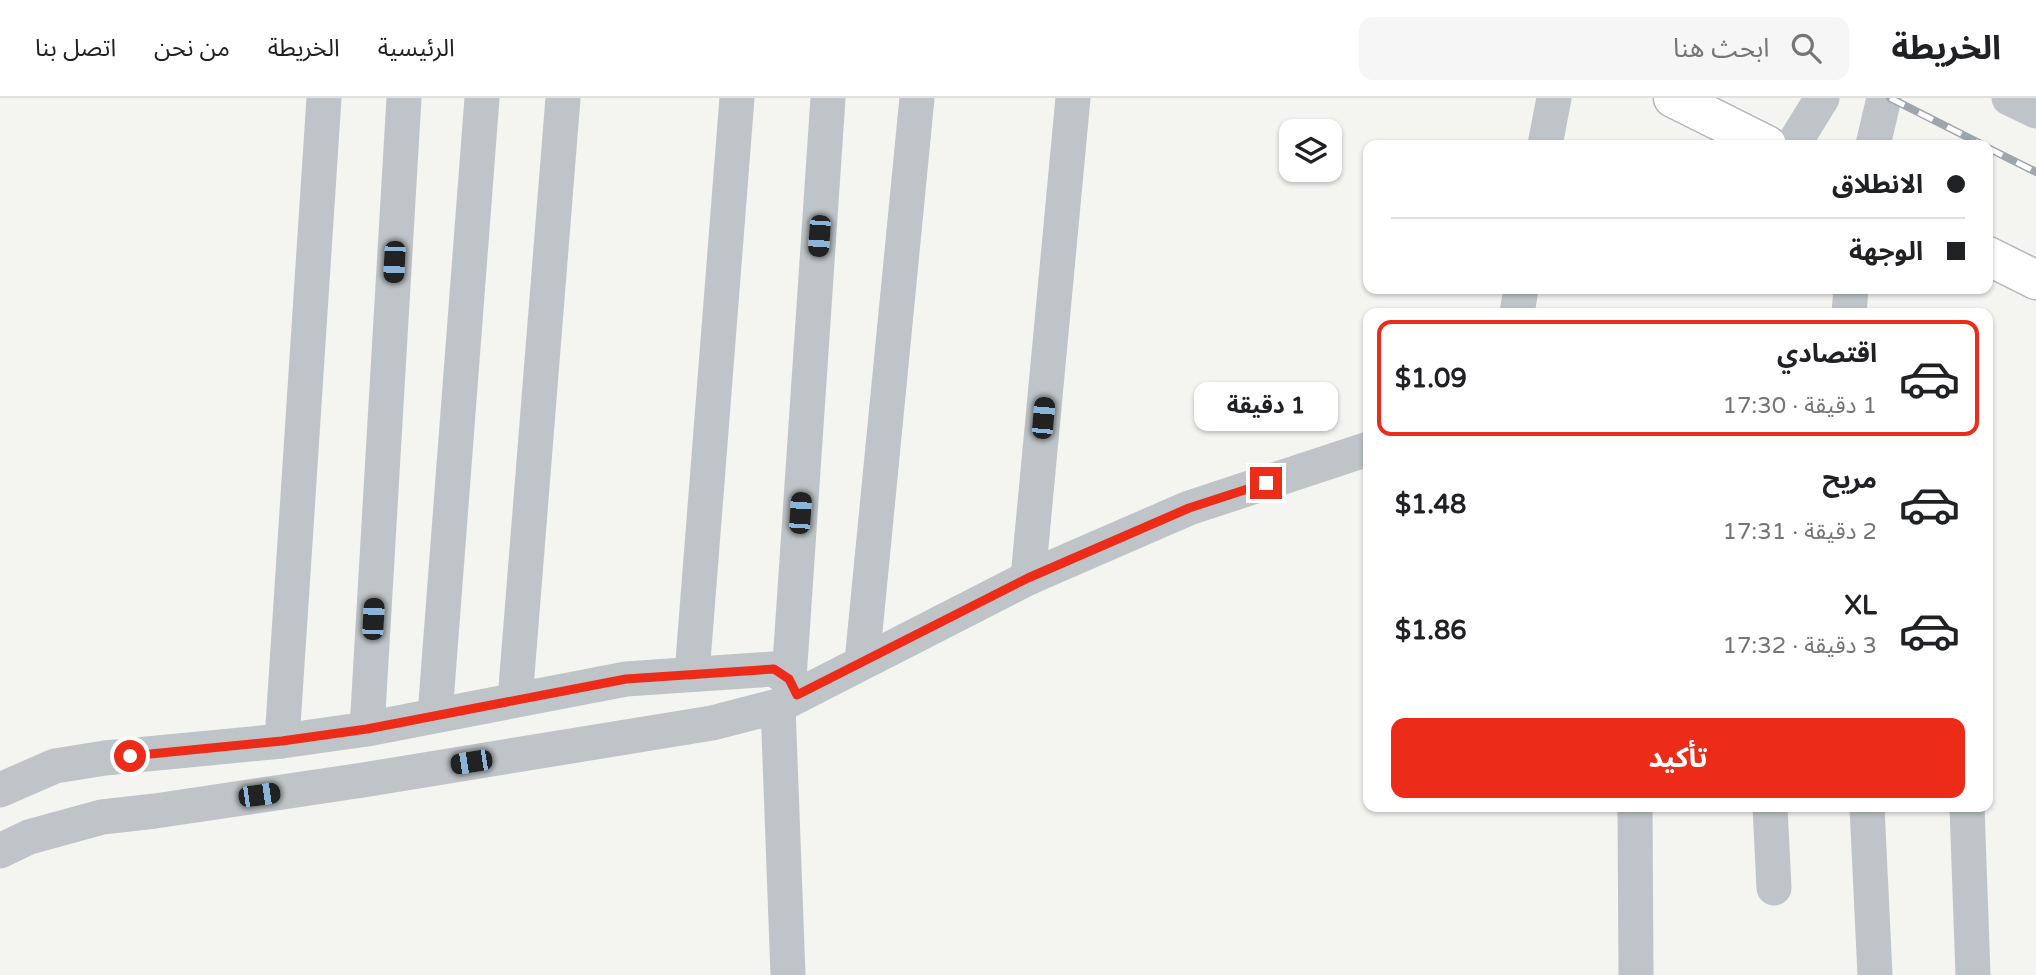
<!DOCTYPE html>
<html lang="ar">
<meta charset="utf-8">
<style>
body{margin:0;font-family:"Varela Round","Noto Sans Arabic",sans-serif;background:#f6f6f6;color:#202124;direction:rtl;height:100vh;display:flex;flex-direction:column;font-size:26px;white-space:nowrap}
*{box-sizing:border-box;margin:0}
p{font-size:23px;color:#757577}
.icon{flex:none;width:38px;height:38px;fill:none;stroke:currentColor;stroke-width:2;stroke-linecap:round;stroke-linejoin:round}
.map{position:relative;flex:1;overflow:hidden;direction:ltr}
.side{position:absolute;left:1363px;top:210px;width:630px;height:504px;display:flex;flex-direction:column;background:#fff;border-radius:14px;box-shadow:0 2px 5px #0004;direction:rtl}
.side>*{flex:none}
.guide{position:absolute;left:1363px;top:42px;width:630px;height:154px;border-radius:14px;box-shadow:0 2px 5px #0004;direction:rtl;display:grid;align-content:center;height:154px;padding:0 28px;background:#fff}
.controls{position:absolute;left:1279px;top:21px;display:grid;gap:14px}
.controls a{display:grid;place-items:center;width:63px;height:63px;border-radius:14px;background:#fff;box-shadow:0 2px 5px #0004;font-size:35px}
.end{position:absolute;width:32px;height:32px;margin:-16px;border:9px solid #ec2b18;background:#fff;box-shadow:0 0 0 4px #fff}
.from{border-radius:50%}
.bubble{position:absolute;height:49px;border-radius:14px;background:#fff;box-shadow:0 2px 5px #0004;font-size:23px;font-weight:700;line-height:49px;text-align:center;direction:rtl}
.car{position:absolute;width:21px;height:42px;margin:-21px -10px;border-radius:9px;box-shadow:0 0 5px 2px #0007;background:linear-gradient(#222 24%,#8ab4d8 0 40%,#222 0 76%,#8ab4d8 0 86%,#222 0)}
.guide b{display:flex;align-items:center;gap:24px;height:66px;font-size:26px}
.guide b+b{border-top:2px solid #e0e0e0}
.guide i{width:18px;height:18px;background:#202124}
ul{padding:12px 0 0;list-style:none}
li{display:flex;align-items:center;gap:21px;height:116px;margin:0 14px 10px;padding:0 14px;border:4px solid transparent;border-radius:14px}
li div{flex:1}
li b{display:block;font-size:26px}
li em{font-style:normal;font-weight:700}
li.active{border-color:#ec2b18}
li>.icon{width:63px;height:63px;stroke-width:1.5}
.button{display:flex;gap:14px;margin-top:auto;padding:14px 28px}
.button a{flex:1;height:80px;border-radius:14px;background:#ec2b18;color:#fff;font-size:28px;font-weight:700;line-height:80px;text-align:center}
header{display:flex;align-items:center;gap:42px;box-sizing:border-box;height:98px;padding:0 35px;background:#fff;border-bottom:2px solid #e0e0e0}
header strong{font-size:33px}
nav{display:flex;gap:38px;margin-inline-start:auto;font-size:24px}
.search{width:490px;height:63px;background:#f6f6f6;display:flex;align-items:center;gap:18px;box-sizing:border-box;padding:0 24px;border-radius:14px;color:#757577;font-size:26px}
.map>svg:first-child{display:block}
.lines{fill:none;stroke-linecap:round;stroke-linejoin:round}
.secondary-casing{stroke:#b1b8bb;stroke-width:41}
.street{stroke:#bec4c7;stroke-width:35}
.secondary{stroke:#fff;stroke-width:38}
.rail-casing{stroke:#9da7ab;stroke-width:8}
.rail{stroke:#fff;stroke-width:5;stroke-dasharray:16;stroke-linecap:butt}
.route{stroke:#ec2b18;stroke-width:9}
</style>
<header>
<strong>الخريطة</strong>
<div class="search"><svg class="icon" aria-label="search" viewBox="0 0 24 24"><circle cx="10" cy="10" r="6"/><path d="M15 15l6 6"/></svg>ابحث هنا</div>
<nav><a>الرئيسية</a><a>الخريطة</a><a>من نحن</a><a>اتصل بنا</a></nav>
</header>
<div class="map">
<svg width="2036" height="877" viewBox="0 0 2036 877">
<rect width="100%" height="100%" fill="#f4f4f0"/>
<g class="lines">
<defs>
<g id="secondary">
<path d="M1673 0 1767 47"/>
<path d="M1988 158 2036 182"/>
</g>
</defs>
<use href="#secondary" class="secondary-casing"/>
<g class="street">
<path d="M2009 0 2036 13"/>
<path d="M1545 47 1554 0"/>
<path d="M1793 47 1822 0"/>
<path d="M1873 47 1884 0"/>
<path d="M1517 215 1521 191"/>
<path d="M1849 215 1851 191"/>
<path d="M1028 480 1073 0"/>
<path d="M862 564 917 0"/>
<path d="M692 576 737 0"/>
<path d="M789 581 828 0"/>
<path d="M515 602 563 0"/>
<path d="M778 608 788 877"/>
<path d="M435 617 482 0"/>
<path d="M367 631 404 0"/>
<path d="M282 643 324 0"/>
<path d="M0 692 55 668 105 660 282 643 367 631 626 581 773 571 789 581 797 597"/>
<path d="M1635 709 1636 877"/>
<path d="M1770 709 1774 790"/>
<path d="M1867 709 1875 877"/>
<path d="M1967 709 1973 877"/>
<path d="M0 753 29 739 102 719 155 713 363 682 712 625 778 608 1028 480 1189 410 1368 351"/>
</g>
<use href="#secondary" class="secondary"/>
<defs>
<g id="rail">
<path d="M1890 0 1983 47"/>
<path d="M1988 50 2036 74"/>
</g>
</defs>
<use href="#rail" class="rail-casing"/>
<use href="#rail" class="rail"/>
</g>
<g class="lines">
<path class="route" d="M130 658 282 643 367 631 626 581 774 571 789 581 797 597 1028 480 1189 410 1266 385"/>
</g>
</svg>
<div class="controls">
<a><svg class="icon" aria-label="layers" viewBox="0 0 24 24"><path d="M12 4l9 5-9 5-9-5zM3 14l9 5 9-5"/></svg></a>
</div>
<i class="end from" style="left:130px;top:658px"></i>
<i class="end" style="left:1266px;top:385px"></i>
<div class="bubble" style="left:1194px;top:284px;width:144px">1 دقيقة</div>
<i class="car" style="left:819px;top:138px;rotate:184deg"></i>
<i class="car" style="left:394px;top:164px;rotate:183deg"></i>
<i class="car" style="left:1043px;top:320px;rotate:5deg"></i>
<i class="car" style="left:800px;top:415px;rotate:4deg"></i>
<i class="car" style="left:373px;top:521px;rotate:3deg"></i>
<i class="car" style="left:471px;top:664px;rotate:261deg"></i>
<i class="car" style="left:259px;top:697px;rotate:82deg"></i>
<div class="guide">
<b><i class="from"></i>الانطلاق</b>
<b><i></i>الوجهة</b>
</div>
<section class="side">
<ul>
<li class="active"><svg class="icon" aria-label="car" viewBox="0 0 24 24"><path d="M5 17H2v-5l4-1 3-4h7l3 4 3 1v5h-3M9 17h6M6 11h13"/><circle cx="7" cy="17" r="2"/><circle cx="17" cy="17" r="2"/></svg><div><b>اقتصادي</b><p>1 دقيقة · 17:30</p></div><em>$1.09</em></li>
<li><svg class="icon" aria-label="car" viewBox="0 0 24 24"><path d="M5 17H2v-5l4-1 3-4h7l3 4 3 1v5h-3M9 17h6M6 11h13"/><circle cx="7" cy="17" r="2"/><circle cx="17" cy="17" r="2"/></svg><div><b>مريح</b><p>2 دقيقة · 17:31</p></div><em>$1.48</em></li>
<li><svg class="icon" aria-label="car" viewBox="0 0 24 24"><path d="M5 17H2v-5l4-1 3-4h7l3 4 3 1v5h-3M9 17h6M6 11h13"/><circle cx="7" cy="17" r="2"/><circle cx="17" cy="17" r="2"/></svg><div><b>XL</b><p>3 دقيقة · 17:32</p></div><em>$1.86</em></li>
</ul>
<div class="button"><a>تأكيد</a></div>
</section>
</div>
